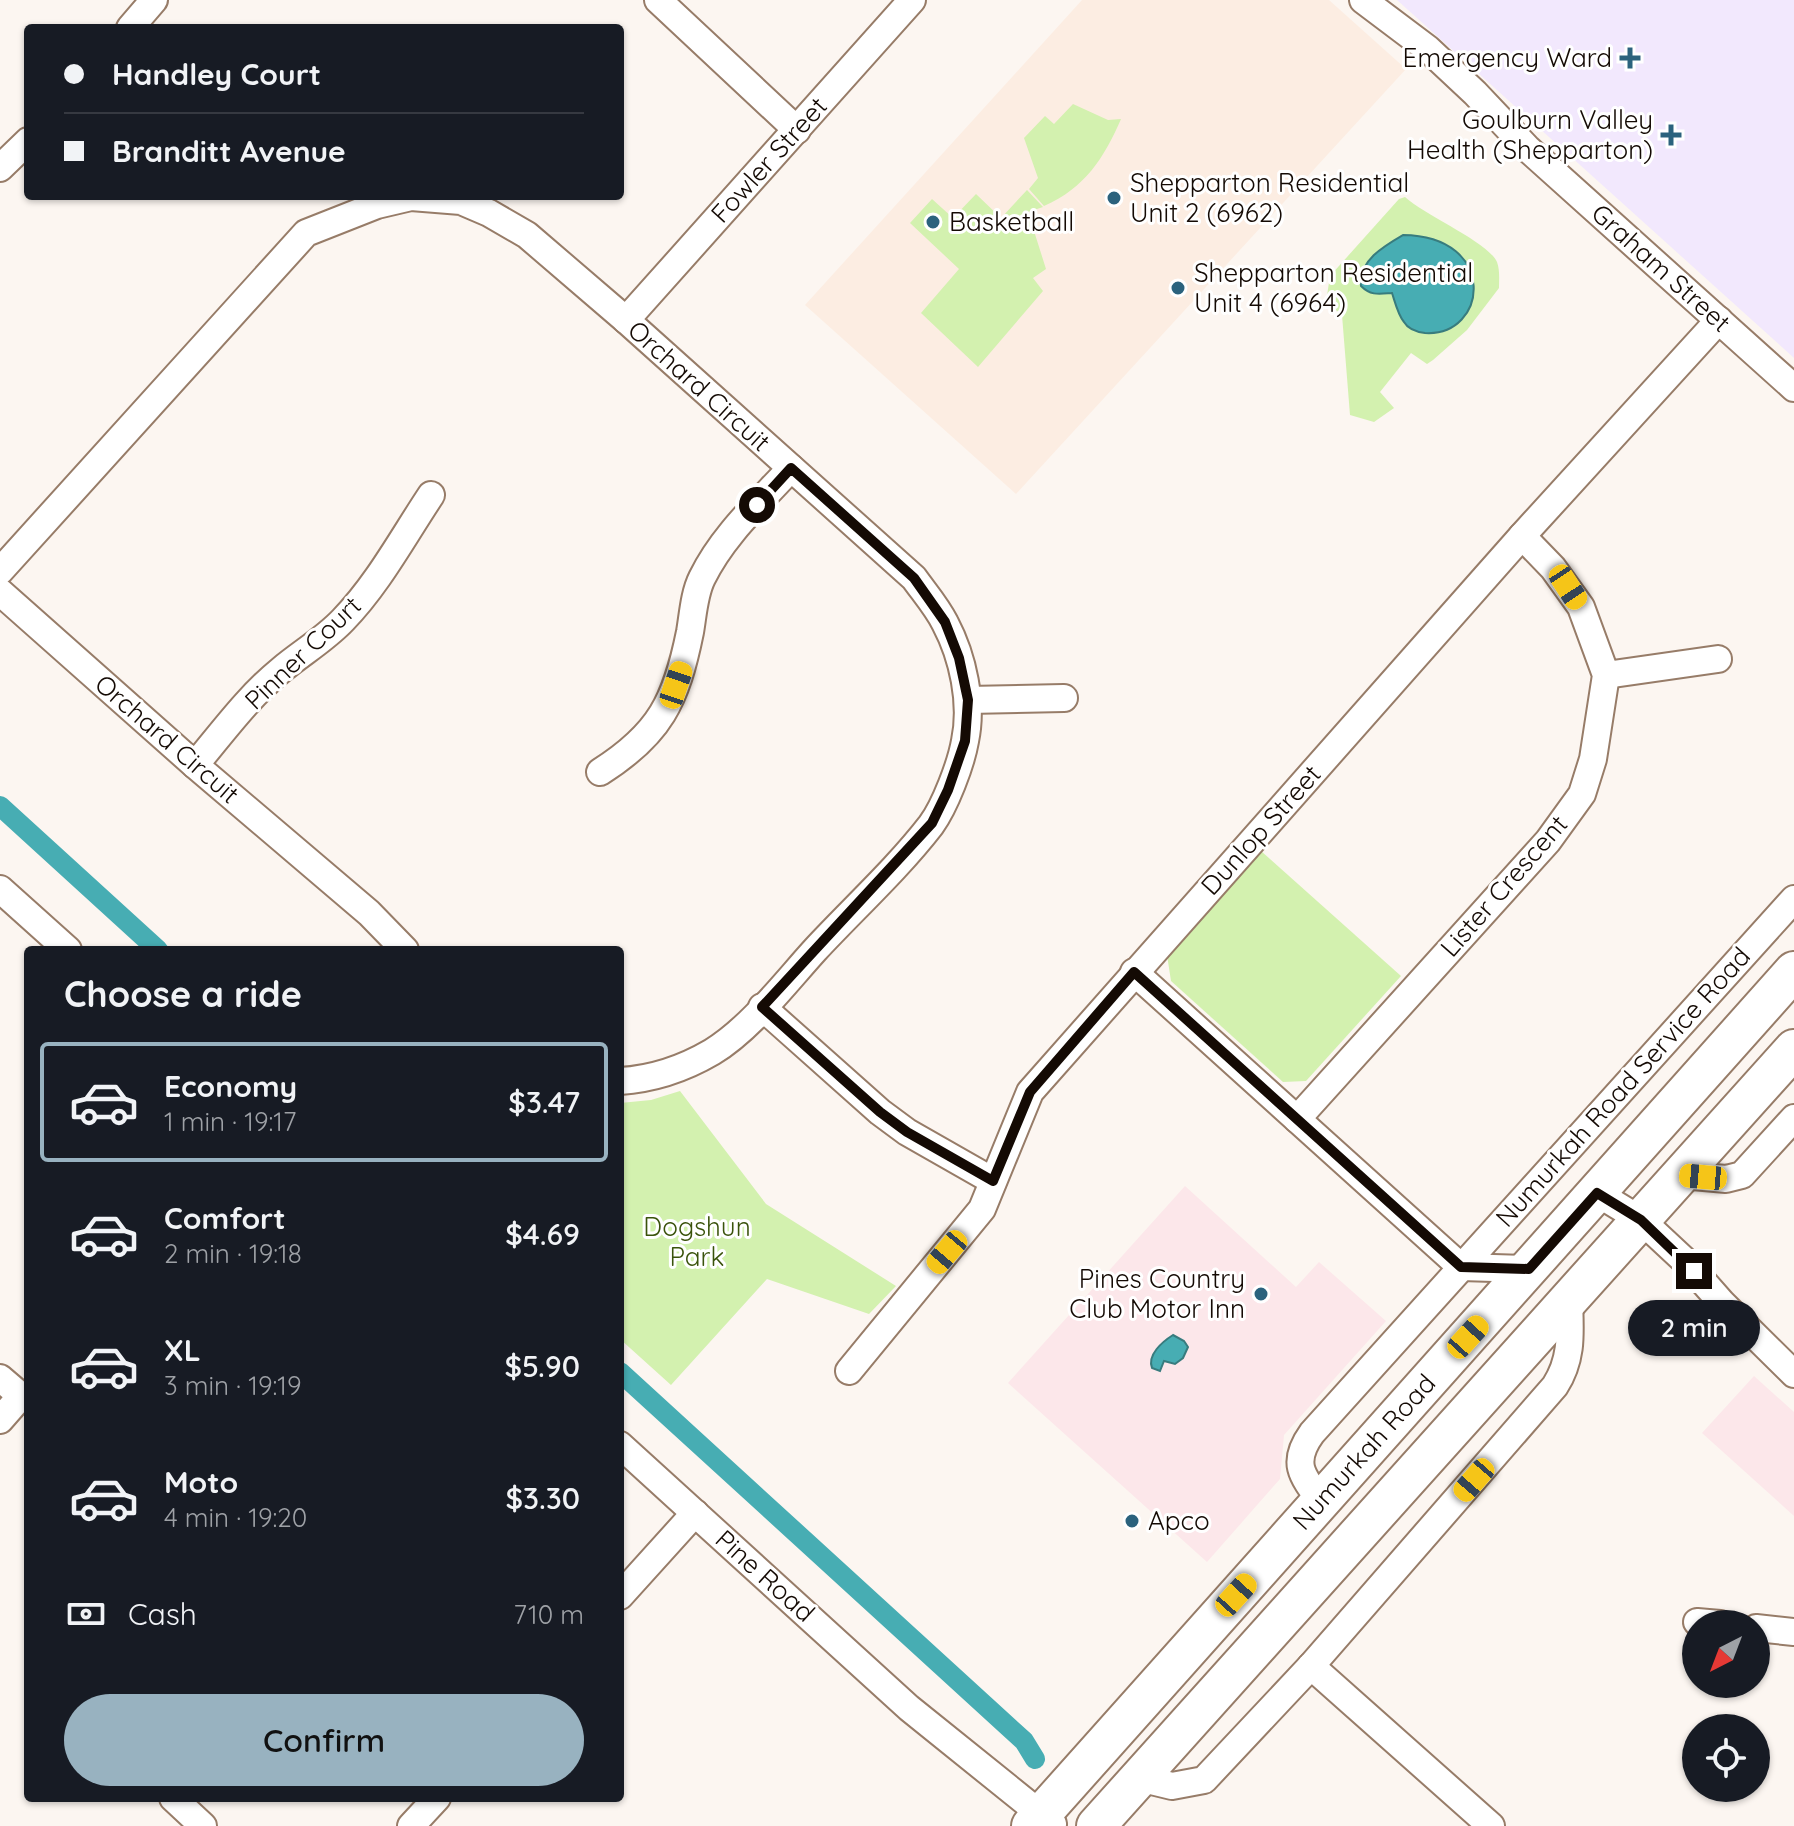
<!DOCTYPE html>
<meta charset="utf-8">
<style>
body{margin:0;font-family:Quicksand,sans-serif;background:#20242c;color:#f1f3f6;height:100vh;display:flex;flex-direction:column;font-size:30px;white-space:nowrap}
*{box-sizing:border-box;margin:0}
p{font-size:26px;color:#9ea1a6}
.icon{flex:none;width:44px;height:44px;fill:none;stroke:currentColor;stroke-width:2;stroke-linecap:round;stroke-linejoin:round}
.map{position:relative;flex:1;overflow:hidden}
.drawer{position:absolute;left:24px;top:946px;width:600px;height:856px;display:flex;flex-direction:column;background:#171b24;border-radius:8px;box-shadow:0 2px 6px #0004}
.drawer>*{flex:none}
.hud{position:absolute;left:24px;top:24px;width:600px;height:176px;border-radius:8px;box-shadow:0 2px 6px #0004;display:grid;align-content:center;height:176px;padding:0 40px;background:#171b24}
.needle{width:52px;rotate:222deg}
.controls{position:absolute;left:1682px;top:1610px;display:grid;gap:16px}
.controls a{display:grid;place-items:center;width:88px;height:88px;border-radius:50%;background:#171b24;box-shadow:0 2px 6px #0004;font-size:40px}
.end{position:absolute;width:36px;height:36px;margin:-18px;border:10px solid #140a04;background:#fff;box-shadow:0 0 0 4px #fff}
.from{border-radius:50%}
.bubble{position:absolute;height:56px;border-radius:28px;background:#171b24;box-shadow:0 2px 6px #0004;font-size:26px;font-weight:600;line-height:56px;text-align:center}
.car{position:absolute;width:24px;height:48px;margin:-24px -12px;border-radius:10px;box-shadow:0 0 6px 2px #0007;background:linear-gradient(#f5c518 24%,#345 0 40%,#f5c518 0 76%,#345 0 86%,#f5c518 0)}
.hud b{display:flex;align-items:center;gap:28px;height:76px;font-size:30px}
.hud b+b{border-top:2px solid #363941}
.hud i{width:20px;height:20px;background:#f1f3f6}
ul{padding:0;list-style:none}
li{display:flex;align-items:center;gap:24px;height:120px;margin:0 16px 12px;padding:0 24px;border:4px solid transparent;border-radius:8px}
li div{flex:1}
li b{display:block;font-size:30px}
li em{font-style:normal;font-weight:600}
li.selected{border-color:#98b2c0}
li>.icon{width:72px;height:72px;stroke-width:1.5}
h2{padding:0 40px;font-size:36px;line-height:96px}
.pay{display:flex;align-items:center;gap:20px;height:88px;padding:0 40px;font-size:30px}
.pay p{margin-inline-start:auto}
.cta{display:flex;gap:16px;margin-top:auto;padding:16px 40px}
.cta a{flex:1;height:92px;border-radius:48px;background:#98b2c0;color:#111;font-size:32px;font-weight:600;line-height:92px;text-align:center}
.map>svg:first-child{display:block}
.commercial{fill:#fce7ea}
.built{fill:#fcede2}
.medical{fill:#f2e8fd}
.green{fill:#d3f1af}
.water{fill:#47adb3;stroke:#387c7e;stroke-width:2}
.lines{fill:none;stroke-linecap:round;stroke-linejoin:round}
.canal{stroke:#47adb3;stroke-width:20}
.minor-casing{stroke:#977c68;stroke-width:30}
.highway-casing{stroke:#977c68;stroke-width:42}
.minor{stroke:#fff;stroke-width:26}
.highway{stroke:#fff;stroke-width:38}
.route{stroke:#140a04;stroke-width:10}
.poi-dot{fill:#2b627d;stroke:#fff;stroke-width:3}
.labels{text-anchor:middle;stroke-width:6;stroke-linejoin:round;paint-order:stroke}
.poi-label{font-size:26px;fill:#140a04;stroke:#fff;text-anchor:start}
.street-label{font-size:26px;fill:#140a04;stroke:#fff}
.park-label{font-size:26px;fill:#3a530b;stroke:#fff}
</style>
<div class="map">
<svg width="1794" height="1826" viewBox="0 0 1794 1826">
<rect width="100%" height="100%" fill="#fcf6f1"/>
<g class="commercial">
<path d="M1185 1186 1296 1287 1319 1262 1386 1321 1284 1435 1280 1479 1207 1562 1008 1383Z"/>
<path d="M1754 1376 1794 1412V1516L1702 1433Z"/>
</g>
<path class="built" d="M1082 0H1329L1406 69 1016 494 805 305Z"/>
<path class="medical" d="M1397 0H1794V358L1640 219Z"/>
<g class="green">
<path d="M1073 104 1108 120 1121 119C1104 158 1085 188 1044 206L1029 189 1038 178 1024 138 1045 116 1054 124Z"/>
<path d="M1027 190 1043 207 1028 212 1046 269 1033 278 1043 291 978 367 921 313 959 269 910 223 932 199 953 218 976 194 1001 218Z"/>
<path d="M1405 197C1426 216 1488 242 1497 262 1500 270 1499 280 1499 288L1467 330 1433 360 1427 364 1411 353 1380 392 1394 408 1374 422 1350 415 1342 315 1326 302 1330 276 1399 199Z"/>
<path d="M1261 851 1401 976 1306 1081 1283 1082 1171 981 1167 955Z"/>
<path d="M680 1091 766 1204 896 1286 869 1314 767 1279 671 1385 620 1339V1103L651 1100Z"/>
</g>
<g class="water">
<path d="M1403 235C1499 236 1488 337 1425 333 1417 332 1408 329 1404 322 1398 315 1395 302 1392 293 1379 294 1371 296 1361 286 1358 261 1384 246 1403 235Z"/>
<path d="M1173 1335 1184 1341 1188 1347 1183 1358 1175 1364 1164 1361 1160 1371 1152 1368C1147 1355 1162 1342 1173 1335Z"/>
</g>
<g class="lines">
<g class="canal">
<path d="M0 806 158 950"/>
<path d="M620 1372 1024 1741 1035 1759"/>
</g>
<defs>
<g id="minor">
<path d="M658 0 797 130"/>
<path d="M1363 0 1428 49 1475 93 1528 149 1794 388"/>
<path d="M130 28 154 0"/>
<path d="M0 168 28 141"/>
<path d="M626 320 912 0"/>
<path d="M0 571 306 233 377 205 411 197 461 201 489 213 527 235 626 320 914 578C924 592 937 607 945 623 963 657 973 703 965 741 961 764 945 806 931 825 897 869 853 909 815 950 785 983 750 1029 712 1052 683 1069 653 1079 620 1081"/>
<path d="M0 592 195 765 369 913 405 950"/>
<path d="M1606 675 1718 659"/>
<path d="M968 700 1064 698"/>
<path d="M195 765C222 733 248 697 281 670 301 653 324 640 343 620 378 584 403 537 431 495"/>
<path d="M600 772C660 734 676 701 690 632 693 615 694 594 702 578 723 535 759 503 791 468"/>
<path d="M0 889 68 950"/>
<path d="M1134 972 1461 1267 1529 1269"/>
<path d="M762 1007 880 1112 907 1132 993 1181"/>
<path d="M1297 1119 1548 841 1582 794 1593 759 1606 675 1581 607 1553 568 1522 536"/>
<path d="M1681 1175 1726 1179 1742 1175 1794 1118"/>
<path d="M1597 1193 1641 1220 1685 1261 1722 1303 1794 1374"/>
<path d="M849 1371 982 1209 1030 1092 1522 536 1719 320"/>
<path d="M0 1378 21 1396 28 1397"/>
<path d="M0 1420 21 1396"/>
<path d="M620 1445 909 1708 1053 1824"/>
<path d="M1321 1501C1301 1475 1291 1462 1312 1433L1794 899"/>
<path d="M620 1596 695 1513"/>
<path d="M1697 1622 1720 1624"/>
<path d="M1756 1628 1794 1632"/>
<path d="M1311 1666 1491 1826"/>
<path d="M1139 1778 1172 1786 1204 1780 1311 1666 1555 1386C1573 1358 1570 1332 1569 1300"/>
<path d="M173 1798 203 1826"/>
<path d="M411 1826 437 1798"/>
</g>
<g id="highway">
<path d="M1031 1826 1794 971"/>
<path d="M1096 1826 1794 1049"/>
</g>
</defs>
<use href="#minor" class="minor-casing"/>
<use href="#highway" class="highway-casing"/>
<use href="#minor" class="minor"/>
<use href="#highway" class="highway"/>
</g>
<g class="lines">
<path class="route" d="M757 505 791 468 914 578 945 622 959 658 968 700 965 741 948 790 932 823 762 1007 880 1112 907 1132 993 1181 1030 1092 1134 972 1461 1267 1529 1269 1597 1193 1641 1220 1694 1271"/>
</g>
<g class="poi-dot">
<path d="M1626 46h8v8h8v8h-8v8h-8v-8h-8v-8h8z"/>
<path d="M1667 123h8v8h8v8h-8v8h-8v-8h-8v-8h8z"/>
<circle cx="1114" cy="198" r="8"/>
<circle cx="933" cy="222" r="8"/>
<circle cx="1178" cy="288" r="8"/>
<circle cx="1261" cy="1294" r="8"/>
<circle cx="1132" cy="1521" r="8"/>
</g>
<g class="labels">
<g class="poi-label">
<text x="1612" y="67" text-anchor="end">Emergency Ward</text>
<text x="1653" y="129" text-anchor="end">Goulburn Valley<tspan x="1653" dy="30">Health (Shepparton)</tspan></text>
<text x="1130" y="192">Shepparton Residential<tspan x="1130" dy="30">Unit 2 (6962)</tspan></text>
<text x="949" y="231">Basketball</text>
<text x="1194" y="282">Shepparton Residential<tspan x="1194" dy="30">Unit 4 (6964)</tspan></text>
<text x="1245" y="1288" text-anchor="end">Pines Country<tspan x="1245" dy="30">Club Motor Inn</tspan></text>
<text x="1148" y="1530">Apco</text>
</g>
<g class="street-label">
<text transform="translate(769 160) rotate(-48)" y="9">Fowler Street</text>
<text transform="translate(1661 268) rotate(42)" y="9">Graham Street</text>
<text transform="translate(699 386) rotate(42)" y="9">Orchard Circuit</text>
<text transform="translate(303 653) rotate(-44)" y="9">Pinner Court</text>
<text transform="translate(167 739) rotate(41)" y="9">Orchard Circuit</text>
<text transform="translate(1261 830) rotate(-48)" y="9">Dunlop Street</text>
<text transform="translate(1504 886) rotate(-49)" y="9">Lister Crescent</text>
<text transform="translate(1623 1087) rotate(-48)" y="9">Numurkah Road Service Road</text>
<text transform="translate(1364 1452) rotate(-48)" y="9">Numurkah Road</text>
<text transform="translate(765 1576) rotate(42)" y="9">Pine Road</text>
</g>
<g class="park-label">
<text x="697" y="1236">Dogshun<tspan x="697" dy="30">Park</tspan></text>
</g>
</g>
</svg>
<div class="controls">
<a><svg class="needle" viewBox="-14 -14 28 28"><path d="M0-13l5 13h-10z" fill="#e53935"/><path d="M0 13l5-13h-10z" fill="#9ea1a6"/></svg></a>
<a><svg class="icon" aria-label="locate" viewBox="0 0 24 24"><circle cx="12" cy="12" r="6"/><path d="M12 2v4M12 18v4M2 12h4M18 12h4"/></svg></a>
</div>
<i class="end from" style="left:757px;top:505px"></i>
<i class="end" style="left:1694px;top:1271px"></i>
<div class="bubble" style="left:1628px;top:1300px;width:132px">2 min</div>
<i class="car" style="left:1568px;top:587px;rotate:147deg"></i>
<i class="car" style="left:676px;top:685px;rotate:19deg"></i>
<i class="car" style="left:1703px;top:1177px;rotate:275deg"></i>
<i class="car" style="left:947px;top:1252px;rotate:220deg"></i>
<i class="car" style="left:1468px;top:1337px;rotate:42deg"></i>
<i class="car" style="left:1474px;top:1480px;rotate:221deg"></i>
<i class="car" style="left:1236px;top:1595px;rotate:42deg"></i>
<div class="hud">
<b><i class="from"></i>Handley Court</b>
<b><i></i>Branditt Avenue</b>
</div>
<section class="drawer">
<h2>Choose a ride</h2>
<ul>
<li class="selected"><svg class="icon" aria-label="car" viewBox="0 0 24 24"><path d="M5 17H2v-5l4-1 3-4h7l3 4 3 1v5h-3M9 17h6M6 11h13"/><circle cx="7" cy="17" r="2"/><circle cx="17" cy="17" r="2"/></svg><div><b>Economy</b><p>1 min · 19:17</p></div><em>$3.47</em></li>
<li><svg class="icon" aria-label="car" viewBox="0 0 24 24"><path d="M5 17H2v-5l4-1 3-4h7l3 4 3 1v5h-3M9 17h6M6 11h13"/><circle cx="7" cy="17" r="2"/><circle cx="17" cy="17" r="2"/></svg><div><b>Comfort</b><p>2 min · 19:18</p></div><em>$4.69</em></li>
<li><svg class="icon" aria-label="car" viewBox="0 0 24 24"><path d="M5 17H2v-5l4-1 3-4h7l3 4 3 1v5h-3M9 17h6M6 11h13"/><circle cx="7" cy="17" r="2"/><circle cx="17" cy="17" r="2"/></svg><div><b>XL</b><p>3 min · 19:19</p></div><em>$5.90</em></li>
<li><svg class="icon" aria-label="car" viewBox="0 0 24 24"><path d="M5 17H2v-5l4-1 3-4h7l3 4 3 1v5h-3M9 17h6M6 11h13"/><circle cx="7" cy="17" r="2"/><circle cx="17" cy="17" r="2"/></svg><div><b>Moto</b><p>4 min · 19:20</p></div><em>$3.30</em></li>
</ul>
<div class="pay"><svg class="icon" aria-label="cash" viewBox="0 0 24 24"><path d="M3 7h18v10H3z"/><circle cx="12" cy="12" r="2"/></svg>Cash<p>710 m</p></div>
<div class="cta"><a>Confirm</a></div>
</section>
</div>
